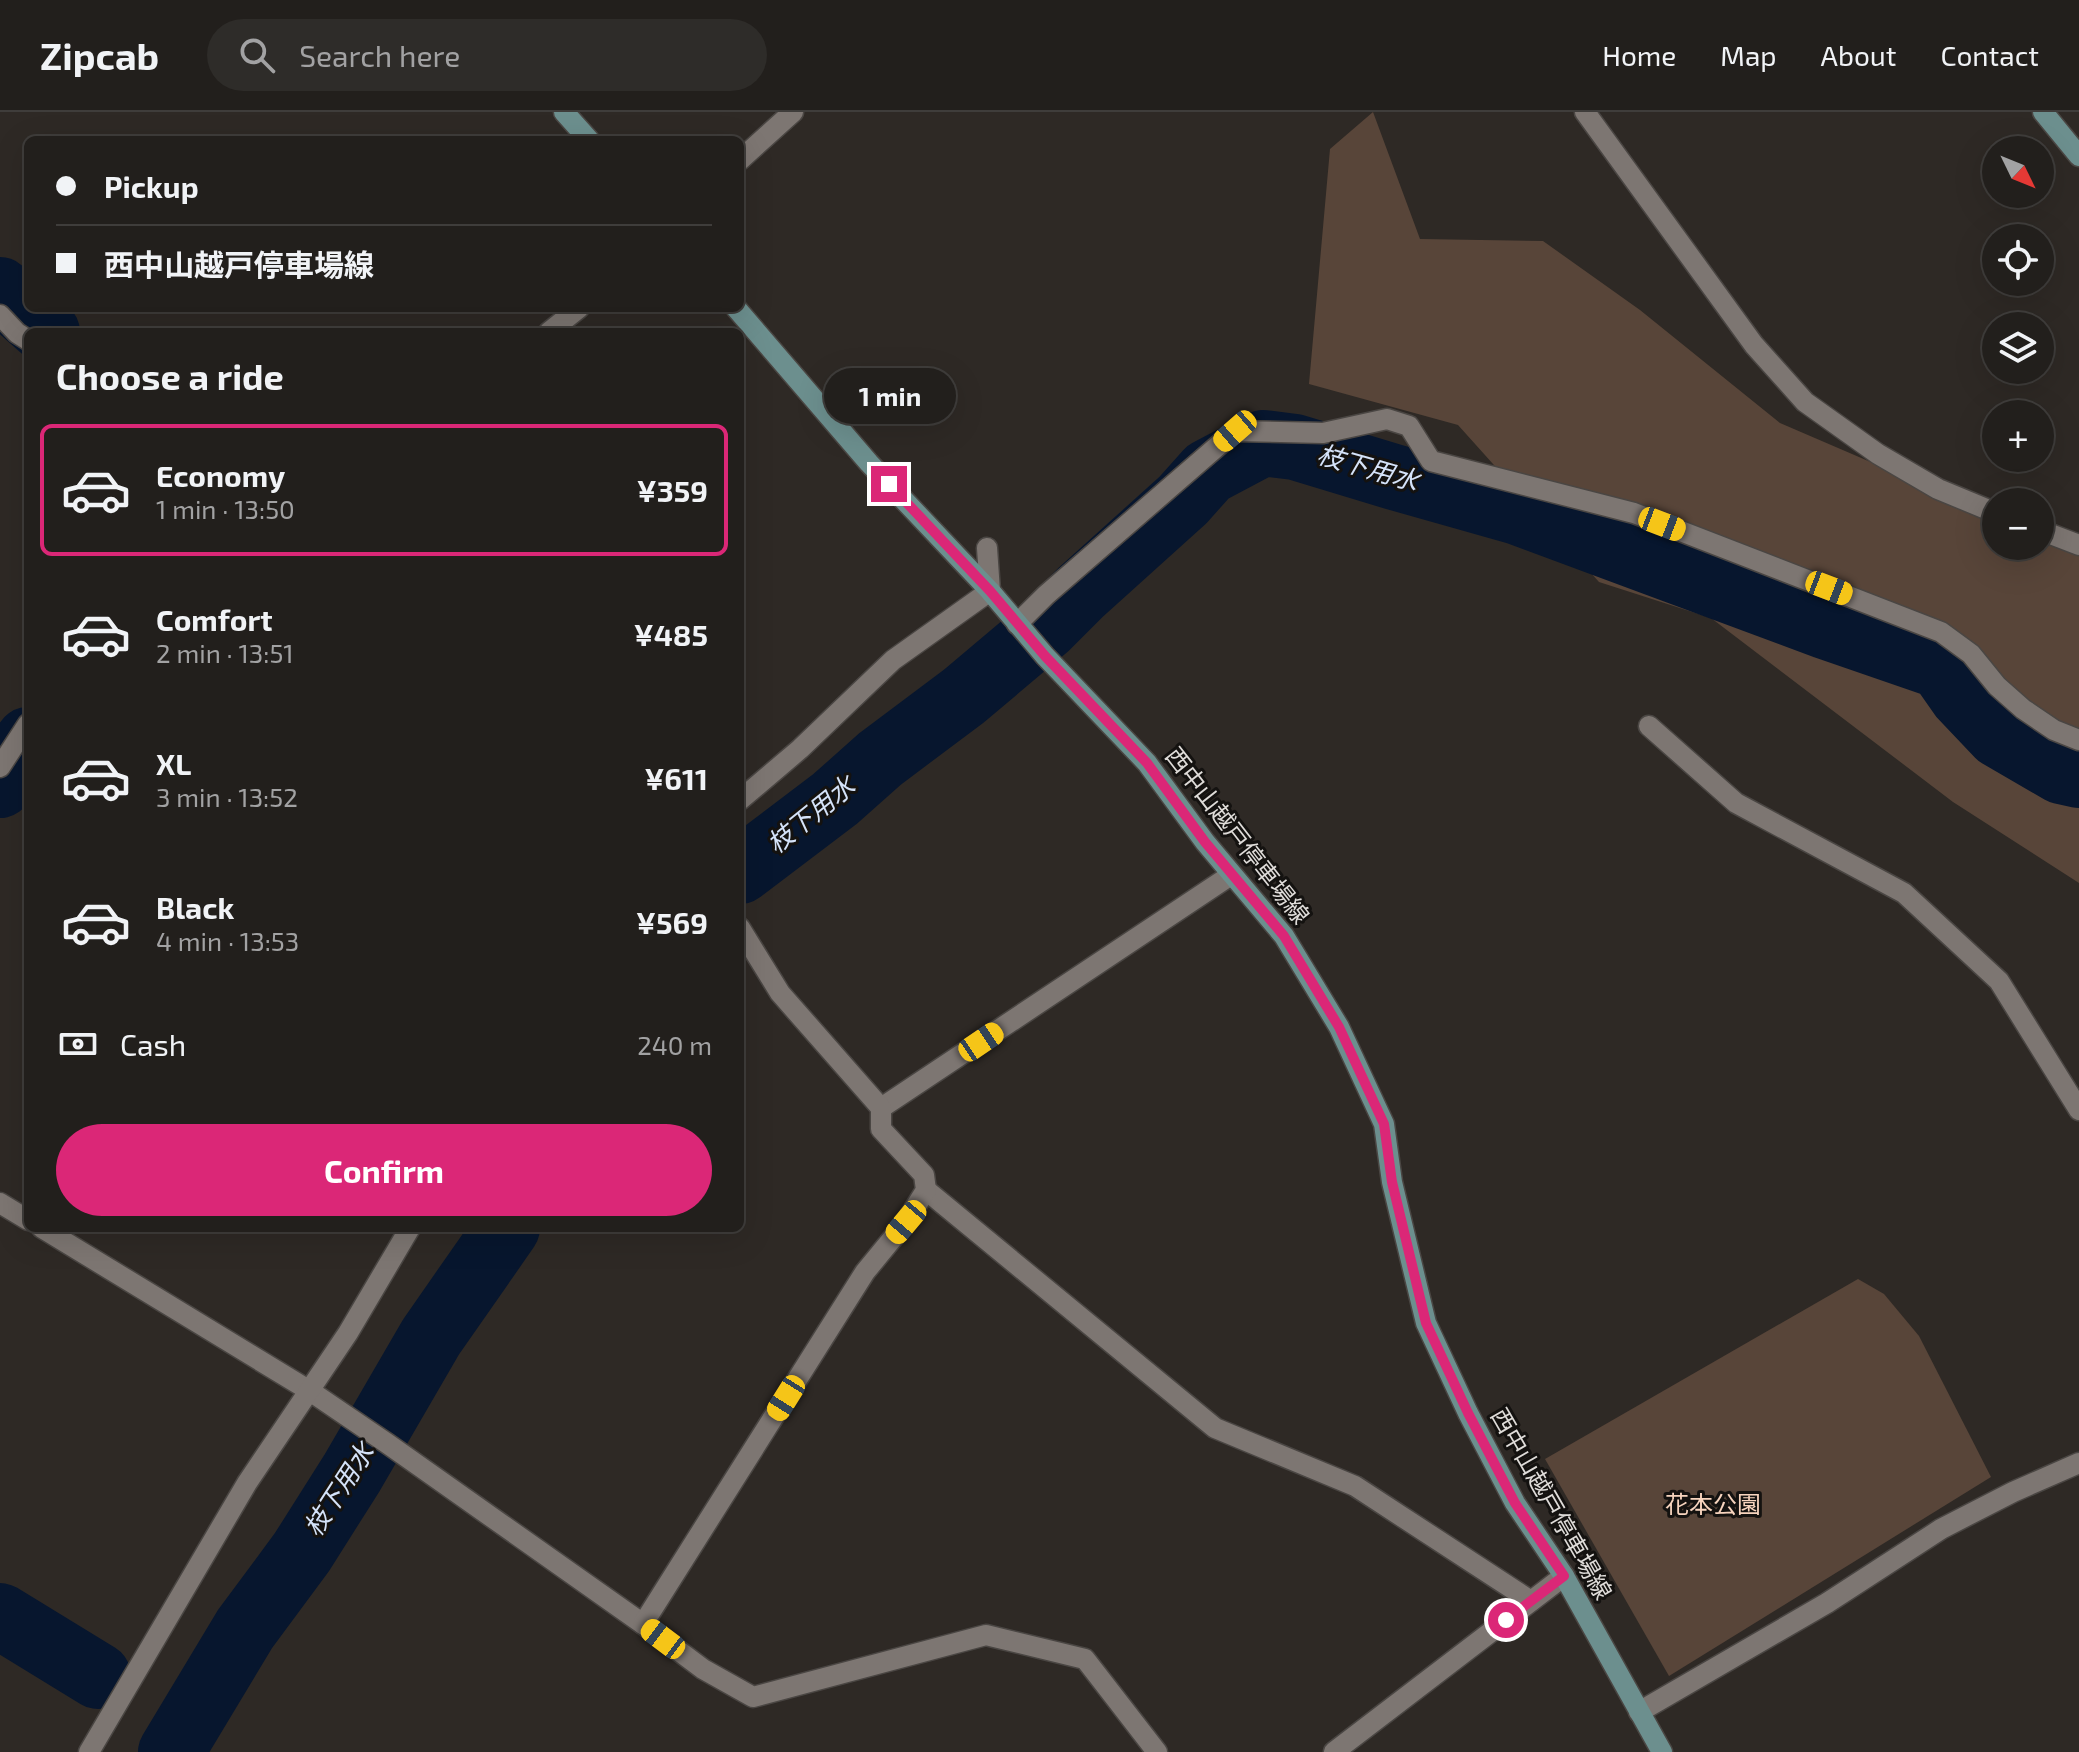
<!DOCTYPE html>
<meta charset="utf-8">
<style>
body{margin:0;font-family:"Exo 2","Noto Sans JP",sans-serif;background:#2e2c29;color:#f1f3f6;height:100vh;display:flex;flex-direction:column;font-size:30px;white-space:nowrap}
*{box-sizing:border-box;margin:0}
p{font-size:26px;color:#a2a2a3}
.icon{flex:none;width:44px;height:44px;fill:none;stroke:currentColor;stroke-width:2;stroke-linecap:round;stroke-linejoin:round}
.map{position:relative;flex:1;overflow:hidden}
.sheet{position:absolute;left:24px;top:216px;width:720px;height:904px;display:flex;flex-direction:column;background:#221f1c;border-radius:12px;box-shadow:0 8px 32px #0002,0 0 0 2px #3f3d3b}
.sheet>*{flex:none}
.guide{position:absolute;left:24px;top:24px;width:720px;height:176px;border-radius:12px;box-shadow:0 8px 32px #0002,0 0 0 2px #3f3d3b;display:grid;align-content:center;height:176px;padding:0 32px;background:#221f1c}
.needle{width:52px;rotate:133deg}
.tools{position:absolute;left:1982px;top:24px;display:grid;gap:16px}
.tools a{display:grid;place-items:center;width:72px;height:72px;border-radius:50%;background:#221f1c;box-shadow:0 8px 32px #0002,0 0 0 2px #3f3d3b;font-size:40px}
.end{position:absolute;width:36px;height:36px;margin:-18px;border:10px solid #db2777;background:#fff;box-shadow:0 0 0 4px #fff}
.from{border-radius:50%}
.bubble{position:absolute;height:56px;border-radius:28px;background:#221f1c;box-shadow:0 8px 32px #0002,0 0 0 2px #3f3d3b;font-size:26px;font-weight:700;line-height:56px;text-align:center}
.car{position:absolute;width:24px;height:48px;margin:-24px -12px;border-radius:10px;box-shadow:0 0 6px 2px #0007;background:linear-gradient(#f5c518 24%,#345 0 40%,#f5c518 0 76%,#345 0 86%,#f5c518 0)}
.guide b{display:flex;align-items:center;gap:28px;height:76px;font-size:30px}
.guide b+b{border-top:2px solid #3f3d3b}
.guide i{width:20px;height:20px;background:#f1f3f6}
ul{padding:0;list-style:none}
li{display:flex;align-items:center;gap:24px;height:132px;margin:0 16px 12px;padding:0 16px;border:4px solid transparent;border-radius:12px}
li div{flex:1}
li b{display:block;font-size:30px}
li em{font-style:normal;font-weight:700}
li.on{border-color:#db2777}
li>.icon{width:72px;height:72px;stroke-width:1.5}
h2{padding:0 32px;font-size:36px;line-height:96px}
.pay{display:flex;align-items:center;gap:20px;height:88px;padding:0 32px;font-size:30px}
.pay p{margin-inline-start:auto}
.action{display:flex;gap:16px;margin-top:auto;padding:16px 32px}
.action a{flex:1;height:92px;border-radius:48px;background:#db2777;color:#fff;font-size:32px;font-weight:700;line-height:92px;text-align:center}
header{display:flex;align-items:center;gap:48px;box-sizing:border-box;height:112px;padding:0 40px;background:#221f1c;border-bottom:2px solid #3f3d3b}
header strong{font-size:38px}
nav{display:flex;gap:44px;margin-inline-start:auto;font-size:28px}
.search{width:560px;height:72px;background:#2e2c29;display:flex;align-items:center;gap:20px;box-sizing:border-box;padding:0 28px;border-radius:44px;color:#a2a2a3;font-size:30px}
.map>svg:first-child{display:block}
.green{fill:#584539}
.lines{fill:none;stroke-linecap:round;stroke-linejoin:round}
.river{stroke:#07162e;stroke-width:66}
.lane-casing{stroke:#4a4643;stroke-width:23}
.street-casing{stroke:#4a4643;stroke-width:23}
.secondary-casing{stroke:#4a4643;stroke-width:23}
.lane{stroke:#7d7672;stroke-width:20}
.street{stroke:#7d7672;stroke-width:20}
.secondary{stroke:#6c8f8e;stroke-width:20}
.route{stroke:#db2777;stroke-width:10}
.labels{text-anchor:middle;stroke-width:6;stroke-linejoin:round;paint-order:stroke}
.street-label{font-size:24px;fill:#dfdcd9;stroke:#141210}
.park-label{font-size:24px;fill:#f7d4be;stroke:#141210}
.water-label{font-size:26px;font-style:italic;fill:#d5e3f9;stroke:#141210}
</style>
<header>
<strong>Zipcab</strong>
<div class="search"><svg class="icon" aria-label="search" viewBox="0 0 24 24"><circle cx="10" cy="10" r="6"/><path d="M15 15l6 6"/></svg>Search here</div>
<nav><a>Home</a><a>Map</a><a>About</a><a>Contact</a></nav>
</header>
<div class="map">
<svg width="2079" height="1640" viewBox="0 0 2079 1640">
<rect width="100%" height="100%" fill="#2e2925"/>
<g class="green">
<path d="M1373 0 1420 127 1543 129 1640 198 1780 311 1996 404V434H2040V423L2079 440V771L1953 690 1711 506 1599 470 1458 313 1309 272 1330 37Z"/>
<path d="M1858 1167 1884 1182 1919 1224 1991 1365 1669 1564 1545 1347Z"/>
</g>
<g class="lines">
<g class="river">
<path d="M0 178 47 220"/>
<path d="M0 673 28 628"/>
<path d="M740 759 835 687 880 647 964 584 1047 514 1081 480 1183 388 1208 360 1263 331 1295 335 1394 365 1518 400 1825 514 1941 554 1962 584 1999 623 2061 659 2079 663"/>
<path d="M0 1504 98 1564"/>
<path d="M171 1640 245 1517 302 1440 352 1361 431 1225 507 1116"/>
</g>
<defs>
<path id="lane" d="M926 1078 1215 1316 1355 1374 1531 1489"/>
<g id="street">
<path d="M1585 0 1754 233 1805 290 1878 342 1938 377 1996 401"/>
<path d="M740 48 793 0"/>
<path d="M0 203 17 221 28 228"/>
<path d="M549 220 579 196"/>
<path d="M2040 418 2079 433"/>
<path d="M1017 512 1046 483 1235 319 1323 321 1387 307 1409 314 1431 349 1634 401 1941 520 1971 542 1997 574 2023 597 2054 618 2079 628"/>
<path d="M1649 614 1736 691 1904 781 1999 869 2079 998"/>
<path d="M0 655 28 612"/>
<path d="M740 688 800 637 893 548 990 479 987 436"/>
<path d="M881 996 1231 763"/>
<path d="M0 1091 28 1108"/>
<path d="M42 1116 310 1279 388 1332 643 1512 703 1557 753 1585 986 1523 1085 1547 1157 1640"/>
<path d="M643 1512 865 1160 906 1110 926 1078 924 1063 881 1017V996L780 881 740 816"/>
<path d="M1639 1600 1827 1491 1941 1417 2013 1380 2079 1351"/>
<path d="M89 1640 247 1371 348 1221 410 1116"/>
<path d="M1334 1640 1564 1464"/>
</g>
<g id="secondary">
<path d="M564 0 589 28"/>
<path d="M2043 0 2079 44"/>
<path d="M736 196 869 351 990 479 1045 544 1147 651 1205 730 1284 824 1339 915 1384 1012 1392 1070 1426 1211 1468 1301 1515 1391 1564 1464 1662 1640"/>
</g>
</defs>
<use href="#lane" class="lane-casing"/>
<use href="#street" class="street-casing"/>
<use href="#secondary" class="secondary-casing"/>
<use href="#lane" class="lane"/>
<use href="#street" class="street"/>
<use href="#secondary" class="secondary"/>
</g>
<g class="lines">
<path class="route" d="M889 372 990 479 1045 544 1147 651 1205 730 1284 824 1339 915 1384 1012 1392 1070 1426 1211 1468 1301 1515 1391 1564 1464 1506 1508"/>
</g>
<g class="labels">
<g class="street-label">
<text transform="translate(1237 724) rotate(52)" y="8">西中山越戸停車場線</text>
<text transform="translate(1551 1392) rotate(60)" y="8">西中山越戸停車場線</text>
</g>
<g class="park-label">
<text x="1713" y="1401">花本公園</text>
</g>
<g class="water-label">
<text transform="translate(1368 356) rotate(16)" y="9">枝下用水</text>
<text transform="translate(811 703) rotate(-39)" y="9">枝下用水</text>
<text transform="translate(339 1378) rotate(-57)" y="9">枝下用水</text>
</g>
</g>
</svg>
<div class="tools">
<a><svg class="needle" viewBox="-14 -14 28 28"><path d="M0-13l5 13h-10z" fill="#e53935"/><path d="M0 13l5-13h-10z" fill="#a2a2a3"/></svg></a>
<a><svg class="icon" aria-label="locate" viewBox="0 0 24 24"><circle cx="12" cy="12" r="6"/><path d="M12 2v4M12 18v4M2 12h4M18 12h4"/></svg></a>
<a><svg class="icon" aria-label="layers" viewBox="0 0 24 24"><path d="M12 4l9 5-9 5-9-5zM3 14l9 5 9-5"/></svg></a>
<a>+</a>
<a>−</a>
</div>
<i class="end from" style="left:1506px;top:1508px"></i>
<i class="end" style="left:889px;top:372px"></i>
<div class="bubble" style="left:824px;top:256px;width:132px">1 min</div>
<i class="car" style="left:1235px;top:319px;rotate:229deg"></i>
<i class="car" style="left:1662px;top:412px;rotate:111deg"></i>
<i class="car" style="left:1829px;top:476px;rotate:111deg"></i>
<i class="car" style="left:981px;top:930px;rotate:56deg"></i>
<i class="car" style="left:906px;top:1110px;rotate:220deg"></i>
<i class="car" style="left:786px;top:1286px;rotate:212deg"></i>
<i class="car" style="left:663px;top:1527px;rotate:307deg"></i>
<div class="guide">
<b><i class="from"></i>Pickup</b>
<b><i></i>西中山越戸停車場線</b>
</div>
<section class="sheet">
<h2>Choose a ride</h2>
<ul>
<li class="on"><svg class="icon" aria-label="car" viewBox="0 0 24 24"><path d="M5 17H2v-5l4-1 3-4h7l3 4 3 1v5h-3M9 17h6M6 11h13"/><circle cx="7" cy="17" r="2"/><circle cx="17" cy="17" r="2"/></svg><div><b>Economy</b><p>1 min · 13:50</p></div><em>¥359</em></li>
<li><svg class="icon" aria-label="car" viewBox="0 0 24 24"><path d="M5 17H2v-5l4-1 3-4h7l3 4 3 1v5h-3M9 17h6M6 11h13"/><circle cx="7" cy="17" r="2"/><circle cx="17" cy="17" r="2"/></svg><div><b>Comfort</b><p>2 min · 13:51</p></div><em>¥485</em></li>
<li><svg class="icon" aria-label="car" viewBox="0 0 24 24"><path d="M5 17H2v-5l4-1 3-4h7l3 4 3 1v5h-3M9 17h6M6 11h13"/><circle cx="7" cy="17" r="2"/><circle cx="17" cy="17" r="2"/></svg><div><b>XL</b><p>3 min · 13:52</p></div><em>¥611</em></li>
<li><svg class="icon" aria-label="car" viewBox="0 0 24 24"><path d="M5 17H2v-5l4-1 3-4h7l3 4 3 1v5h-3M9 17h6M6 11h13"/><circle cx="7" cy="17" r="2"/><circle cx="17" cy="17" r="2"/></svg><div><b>Black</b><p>4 min · 13:53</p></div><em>¥569</em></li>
</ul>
<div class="pay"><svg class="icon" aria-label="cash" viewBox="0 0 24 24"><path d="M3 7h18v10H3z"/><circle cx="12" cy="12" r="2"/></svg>Cash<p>240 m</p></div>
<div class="action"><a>Confirm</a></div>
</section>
</div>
